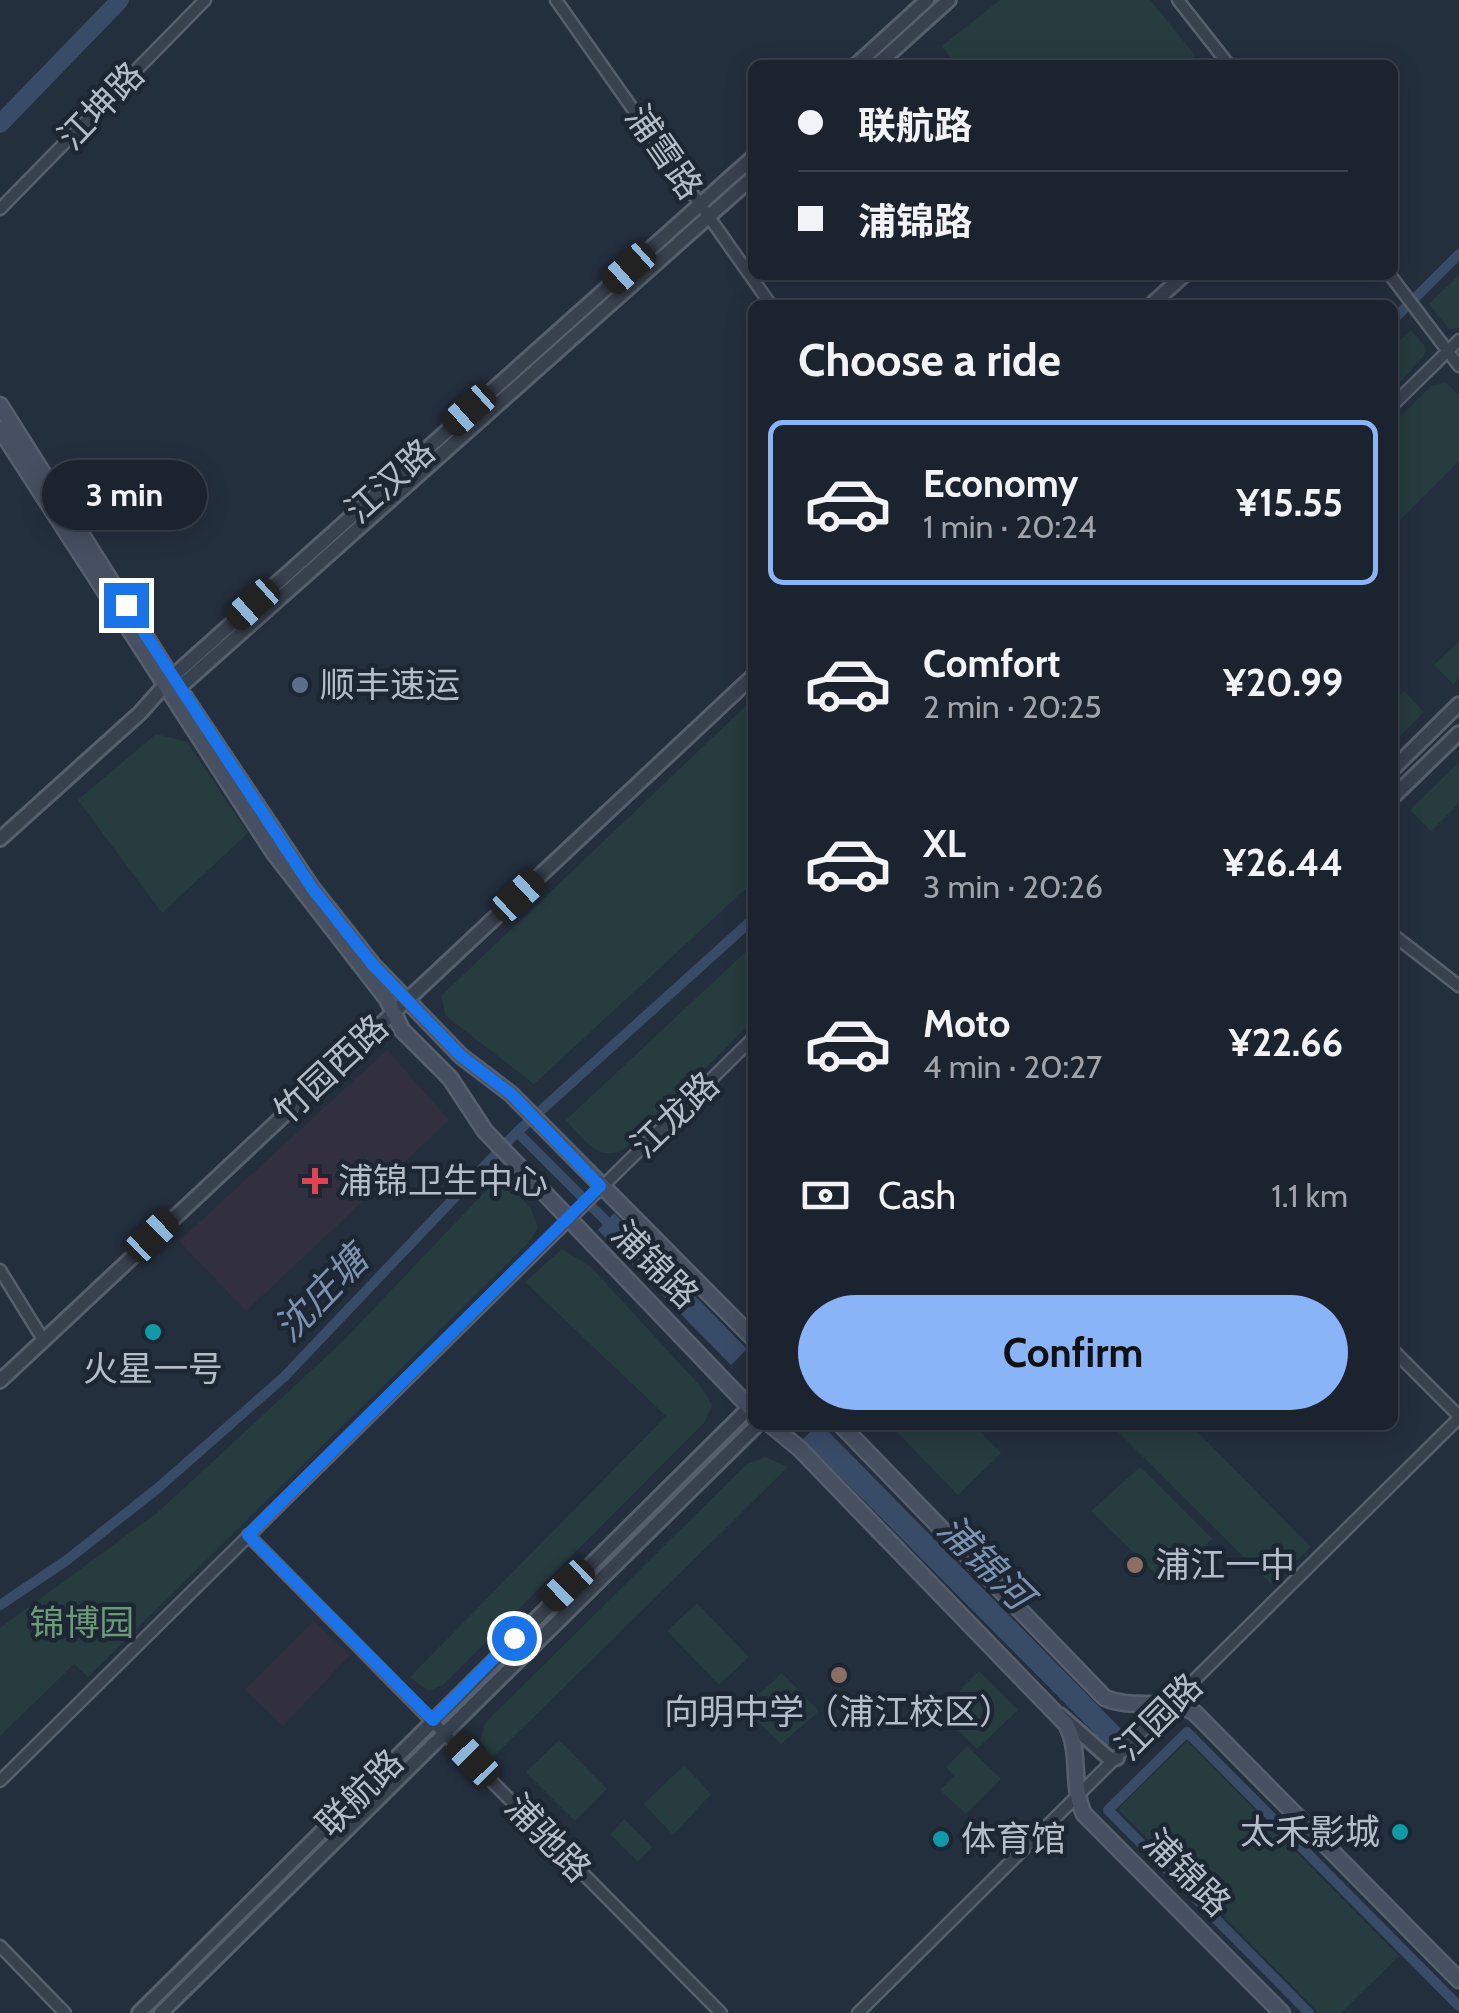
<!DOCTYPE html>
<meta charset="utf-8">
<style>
body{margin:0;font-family:Cabin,"Noto Sans SC",sans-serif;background:#282f3a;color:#f1f3f6;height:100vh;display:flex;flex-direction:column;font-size:38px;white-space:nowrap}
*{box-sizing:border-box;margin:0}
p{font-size:32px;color:#a0a4aa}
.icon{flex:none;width:55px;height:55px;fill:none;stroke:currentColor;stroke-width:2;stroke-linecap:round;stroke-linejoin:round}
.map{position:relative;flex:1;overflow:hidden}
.details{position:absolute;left:748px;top:300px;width:650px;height:1130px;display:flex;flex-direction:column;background:#1b232e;border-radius:15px;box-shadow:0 5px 25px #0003,0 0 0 2px #39404a}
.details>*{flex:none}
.banner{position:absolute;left:748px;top:60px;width:650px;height:220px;border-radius:15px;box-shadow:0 5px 25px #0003,0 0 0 2px #39404a;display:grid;align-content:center;height:220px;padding:0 50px;background:#1b232e}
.end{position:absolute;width:45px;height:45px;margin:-22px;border:12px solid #1a73e8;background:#fff;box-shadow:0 0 0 5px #fff}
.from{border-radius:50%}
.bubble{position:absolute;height:70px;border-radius:35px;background:#1b232e;box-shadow:0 5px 25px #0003,0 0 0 2px #39404a;font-size:32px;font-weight:800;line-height:70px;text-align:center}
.car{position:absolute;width:30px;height:60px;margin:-30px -15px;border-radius:12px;box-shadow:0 0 8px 2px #0007;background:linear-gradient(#222 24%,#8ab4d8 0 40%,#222 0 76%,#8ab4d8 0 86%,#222 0)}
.banner b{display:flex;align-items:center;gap:35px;height:95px;font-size:38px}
.banner b+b{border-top:2px solid #39404a}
.banner i{width:25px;height:25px;background:#f1f3f6}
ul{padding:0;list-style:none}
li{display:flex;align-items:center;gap:30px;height:165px;margin:0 20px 15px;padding:0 30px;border:5px solid transparent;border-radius:15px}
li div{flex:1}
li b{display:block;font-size:38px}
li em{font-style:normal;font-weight:800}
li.current{border-color:#8ab4f8}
li>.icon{width:90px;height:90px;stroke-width:1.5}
h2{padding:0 50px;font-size:45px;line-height:120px}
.pay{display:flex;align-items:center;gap:25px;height:110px;padding:0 50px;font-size:38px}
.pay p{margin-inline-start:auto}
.button{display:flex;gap:20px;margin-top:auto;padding:20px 50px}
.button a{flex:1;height:115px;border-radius:60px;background:#8ab4f8;color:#111;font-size:40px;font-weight:800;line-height:115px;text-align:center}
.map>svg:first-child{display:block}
.medical{fill:#32303f}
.green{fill:#263c3f}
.water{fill:#394c67}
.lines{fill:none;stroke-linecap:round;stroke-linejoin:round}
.canal{stroke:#394c67;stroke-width:10}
.river{stroke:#394c67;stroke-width:18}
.minor-casing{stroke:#565f6c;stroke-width:15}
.tertiary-casing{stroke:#565f6c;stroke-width:18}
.secondary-casing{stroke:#565f6c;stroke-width:19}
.minor{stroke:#38414e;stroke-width:10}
.tertiary{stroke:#38414e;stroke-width:12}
.secondary{stroke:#465061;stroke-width:14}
.route{stroke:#1a73e8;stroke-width:12}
.service-dot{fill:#5c6f8a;stroke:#1d2633;stroke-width:4}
.health-dot{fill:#e0444e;stroke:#1d2633;stroke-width:4}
.culture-dot{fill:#0f9aa8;stroke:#1d2633;stroke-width:4}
.education-dot{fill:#8d6e63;stroke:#1d2633;stroke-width:4}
.labels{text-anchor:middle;stroke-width:9;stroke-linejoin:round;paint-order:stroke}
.street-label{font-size:35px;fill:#b4bcc9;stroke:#1d2633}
.poi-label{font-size:35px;fill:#b4bcc9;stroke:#1d2633;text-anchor:start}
.park-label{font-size:35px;fill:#6b9a76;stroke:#1d2633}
.water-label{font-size:38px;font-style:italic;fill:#7c92b1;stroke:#1d2633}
</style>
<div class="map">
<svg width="1459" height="2013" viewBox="0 0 1459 2013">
<rect width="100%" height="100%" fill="#242f3e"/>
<g class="medical">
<path d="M387 1050 449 1120 246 1311 179 1241Z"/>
<path d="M314 1621 350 1655 283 1726 245 1690Z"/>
</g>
<g class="green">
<path d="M1000 0H1150L1195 55 1185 65H956L942 46Z"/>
<path d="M1459 275V328L1449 329 1429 304Z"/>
<path d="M1411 330 1424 345 1425 354 1393 391V347Z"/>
<path d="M1446 383 1459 395V461L1393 527V423L1431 386Z"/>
<path d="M1459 641V678L1453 684 1434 665Z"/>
<path d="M1404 691 1424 712 1393 743V703Z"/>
<path d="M752 700V883L534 1084 446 1016 441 996Z"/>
<path d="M156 734 187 742 248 833 162 913 78 800Z"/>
<path d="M1459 762V803L1431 831 1410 810Z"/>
<path d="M752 946V1022L623 1150C597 1162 583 1138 566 1120Z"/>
<path d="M501 1175 531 1209 538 1228 528 1243 88 1677 74 1664 0 1736V1628L157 1513 341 1343Z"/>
<path d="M562 1249 591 1267 702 1388 712 1406 704 1423 443 1685 428 1691 410 1677 666 1416 525 1282Z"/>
<path d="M898 1425H974L1001 1453 958 1495 894 1429Z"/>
<path d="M1111 1425H1191L1311 1547 1271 1584Z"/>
<path d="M765 1457 788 1467 492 1758 480 1740 486 1722 747 1464Z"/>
<path d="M1140 1467 1212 1539 1166 1584 1091 1511Z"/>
<path d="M697 1603 749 1657 719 1685 667 1631Z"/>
<path d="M979 1671 1018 1710 977 1749 944 1716 963 1696 959 1691Z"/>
<path d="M782 1673 819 1711 781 1744 744 1708Z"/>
<path d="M559 1740 607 1789 575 1821 526 1772Z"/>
<path d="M1187 1741 1399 1956 1341 2013H1319L1118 1809Z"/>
<path d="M967 1746 1001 1779 966 1814 940 1790 954 1776 946 1767Z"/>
<path d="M684 1765 711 1794 673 1835 644 1804Z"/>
<path d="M624 1819 652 1847 638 1862 610 1834Z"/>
</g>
<g class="water">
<path d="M614 1213 747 1349 731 1365 598 1230Z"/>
<path d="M817 1425H822L1122 1730 1107 1746 803 1439Z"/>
</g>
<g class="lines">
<g class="canal">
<path d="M1392 321 1459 254"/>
<path d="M517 1132 616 1231"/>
<path d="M0 1605 67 1560 158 1488 284 1377 517 1132 752 920"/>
<path d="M1309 2013 1108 1810 1187 1732 1459 2006"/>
</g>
<path class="river" d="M0 124 120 0"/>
<defs>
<g id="minor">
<path d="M556 0 771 305"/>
<path d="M1178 0 1229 65"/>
<path d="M0 209 205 0"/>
<path d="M1390 275 1459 366"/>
<path d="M1392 406 1459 340"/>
<path d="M1392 934 1459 986"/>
<path d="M0 1270 44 1341"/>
<path d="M1392 1349 1459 1416"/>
<path d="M248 1535 721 2013"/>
<path d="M0 1781 752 1039"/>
<path d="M0 1946 65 2013"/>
<path d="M858 2013 1459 1418"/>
</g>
<g id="tertiary">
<path d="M856 65 927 0"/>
<path d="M877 65 949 0"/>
<path d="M1151 305 1184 275"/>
<path d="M167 687 179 688 752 178"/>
<path d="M1392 770 1459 704"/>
<path d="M1392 798 1459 733"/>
<path d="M0 839 140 713 172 677 752 158"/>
<path d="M0 1381 752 677"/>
<path d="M1060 1715 1110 1759 1117 1758"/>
<path d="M139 2013 752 1405"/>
<path d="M161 2013 757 1425"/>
</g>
<g id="secondary">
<path d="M0 405 165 667"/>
<path d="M0 429 274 853 387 999 402 1030 450 1078 485 1131 752 1410"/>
<path d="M182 693 312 888 373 965 461 1056 511 1094 752 1337"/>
<path d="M771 1425 800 1449 1066 1724C1082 1753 1070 1785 1084 1814L1282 2013"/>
<path d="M841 1425 1105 1698C1135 1711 1166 1696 1195 1713L1459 1980"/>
</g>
</defs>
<use href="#minor" class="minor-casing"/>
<use href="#tertiary" class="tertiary-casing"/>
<use href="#secondary" class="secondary-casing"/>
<use href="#minor" class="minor"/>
<use href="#tertiary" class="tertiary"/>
<use href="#secondary" class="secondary"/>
</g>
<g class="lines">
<path class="route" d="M126 605 312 888 373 965 461 1056 511 1094 600 1186 248 1535 433 1720 514 1638"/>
</g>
<circle class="service-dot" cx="300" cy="685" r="10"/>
<path class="health-dot" d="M310 1166h10v10h10v10h-10v10h-10v-10h-10v-10h10z"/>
<g class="culture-dot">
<circle cx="153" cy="1332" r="10"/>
<circle cx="1400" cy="1832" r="10"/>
<circle cx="941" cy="1839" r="10"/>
</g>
<g class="education-dot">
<circle cx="1135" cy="1565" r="10"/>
<circle cx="839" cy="1675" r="10"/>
</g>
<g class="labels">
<g class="street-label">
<text transform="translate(101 106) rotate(-46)" y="12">江坤路</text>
<text transform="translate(664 152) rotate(55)" y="12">浦雪路</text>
<text transform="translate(390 481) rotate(-42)" y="12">江汉路</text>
<text transform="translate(331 1069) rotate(-43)" y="12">竹园西路</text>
<text transform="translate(675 1115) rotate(-44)" y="12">江龙路</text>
<text transform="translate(655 1265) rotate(45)" y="12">浦锦路</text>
<text transform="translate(1159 1717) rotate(-45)" y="12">江园路</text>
<text transform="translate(360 1793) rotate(-45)" y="12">联航路</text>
<text transform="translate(548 1838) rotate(46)" y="12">浦驰路</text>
<text transform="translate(1187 1873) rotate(45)" y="12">浦锦路</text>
</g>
<g class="poi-label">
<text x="320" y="697">顺丰速运</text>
<text x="338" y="1193">浦锦卫生中心</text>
<text x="153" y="1381" text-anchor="middle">火星一号</text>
<text x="1155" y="1577">浦江一中</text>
<text x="839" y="1724" text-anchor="middle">向明中学（浦江校区）</text>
<text x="1380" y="1844" text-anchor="end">太禾影城</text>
<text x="961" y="1851">体育馆</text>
</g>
<g class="park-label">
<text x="82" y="1635">锦博园</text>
</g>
<g class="water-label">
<text transform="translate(321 1294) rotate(-46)" y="13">沈庄塘</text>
<text transform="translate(985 1562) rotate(45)" y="13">浦锦河</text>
</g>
</g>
</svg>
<i class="end from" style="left:514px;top:1638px"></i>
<i class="end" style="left:126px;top:605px"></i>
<div class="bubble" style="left:42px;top:460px;width:165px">3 min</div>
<i class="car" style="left:629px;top:268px;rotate:228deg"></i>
<i class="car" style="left:469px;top:410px;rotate:228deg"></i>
<i class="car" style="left:253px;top:604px;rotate:228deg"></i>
<i class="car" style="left:518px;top:896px;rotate:47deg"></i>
<i class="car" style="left:152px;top:1236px;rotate:46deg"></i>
<i class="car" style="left:568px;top:1585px;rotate:226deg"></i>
<i class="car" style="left:473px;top:1760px;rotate:316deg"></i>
<div class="banner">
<b><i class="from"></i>联航路</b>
<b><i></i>浦锦路</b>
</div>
<section class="details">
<h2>Choose a ride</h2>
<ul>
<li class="current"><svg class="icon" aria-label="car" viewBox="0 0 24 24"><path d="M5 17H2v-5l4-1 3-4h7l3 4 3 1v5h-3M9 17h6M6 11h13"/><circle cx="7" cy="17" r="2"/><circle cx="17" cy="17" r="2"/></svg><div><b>Economy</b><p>1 min · 20:24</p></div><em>¥15.55</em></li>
<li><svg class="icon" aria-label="car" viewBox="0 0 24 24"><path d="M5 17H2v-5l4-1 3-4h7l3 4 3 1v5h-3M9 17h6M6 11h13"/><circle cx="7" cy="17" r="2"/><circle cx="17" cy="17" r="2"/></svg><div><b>Comfort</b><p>2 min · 20:25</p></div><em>¥20.99</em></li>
<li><svg class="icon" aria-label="car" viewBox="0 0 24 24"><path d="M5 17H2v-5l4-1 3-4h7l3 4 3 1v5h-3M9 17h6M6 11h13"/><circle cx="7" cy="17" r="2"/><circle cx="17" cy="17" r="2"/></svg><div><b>XL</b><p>3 min · 20:26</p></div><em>¥26.44</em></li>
<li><svg class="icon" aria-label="car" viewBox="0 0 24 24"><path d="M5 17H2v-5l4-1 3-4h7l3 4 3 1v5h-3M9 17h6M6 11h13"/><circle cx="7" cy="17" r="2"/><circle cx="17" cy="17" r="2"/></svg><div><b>Moto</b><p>4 min · 20:27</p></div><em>¥22.66</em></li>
</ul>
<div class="pay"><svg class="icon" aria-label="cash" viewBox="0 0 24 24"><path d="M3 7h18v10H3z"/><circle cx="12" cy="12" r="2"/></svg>Cash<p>1.1 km</p></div>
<div class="button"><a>Confirm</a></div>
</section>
</div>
